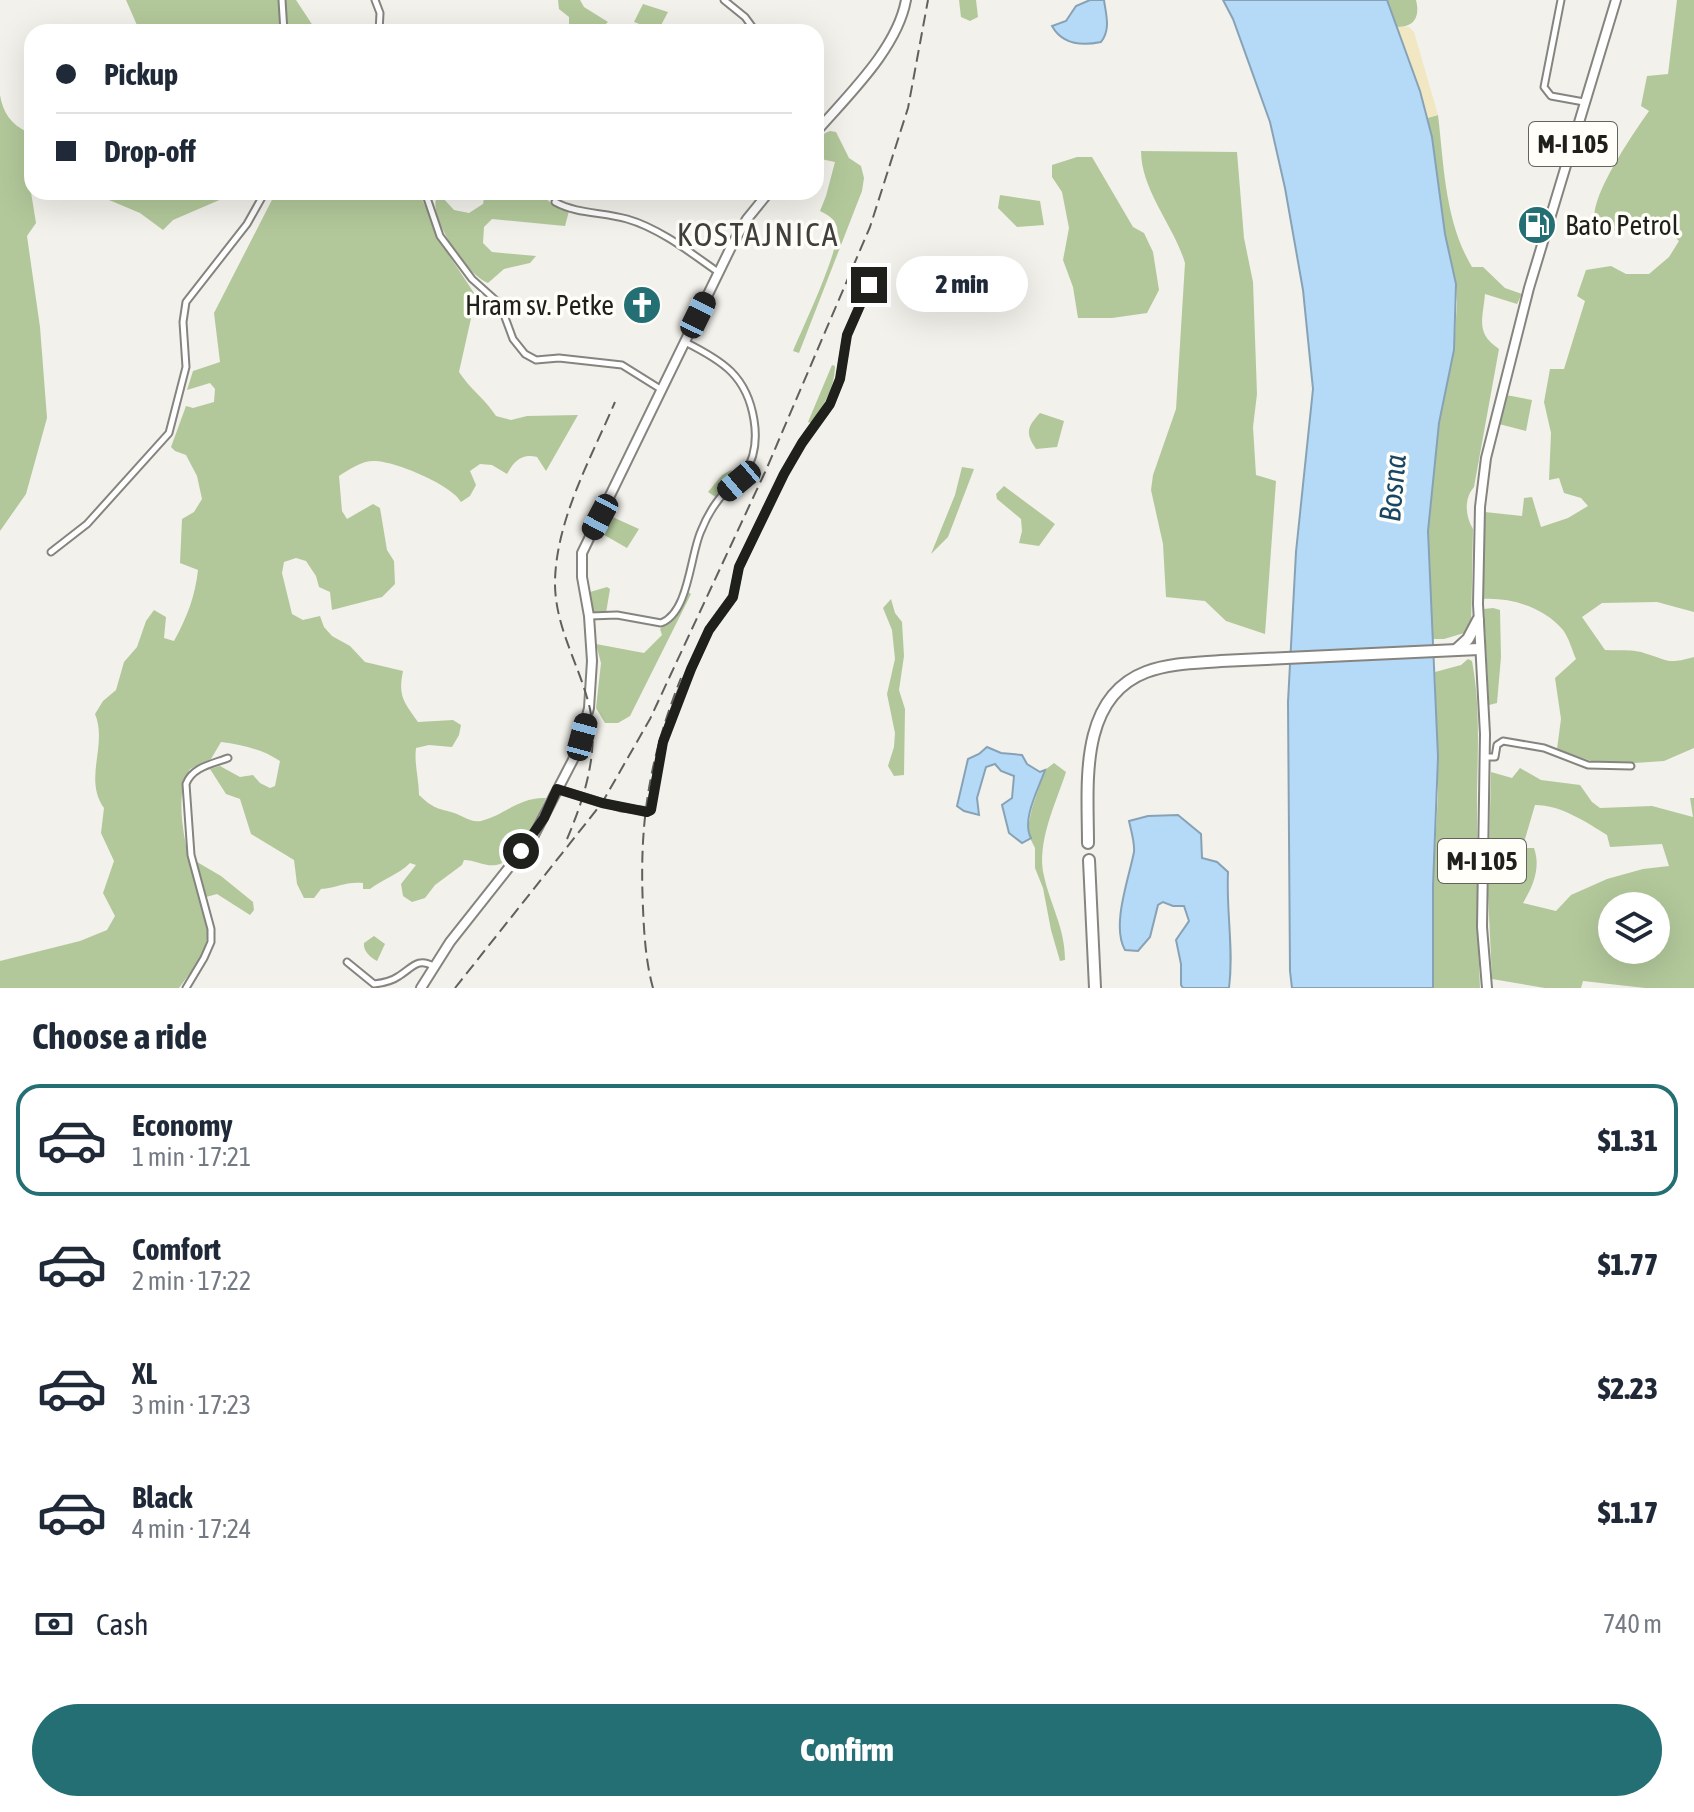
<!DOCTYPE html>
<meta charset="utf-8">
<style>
body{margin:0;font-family:"Asap Condensed",sans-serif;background:#f2f2f3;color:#1f2937;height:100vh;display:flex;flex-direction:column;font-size:30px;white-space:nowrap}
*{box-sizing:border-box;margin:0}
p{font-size:26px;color:#747a83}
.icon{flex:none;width:44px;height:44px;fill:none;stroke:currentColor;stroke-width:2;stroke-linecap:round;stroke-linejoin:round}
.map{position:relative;height:988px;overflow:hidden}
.sheet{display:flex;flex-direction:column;background:#fff;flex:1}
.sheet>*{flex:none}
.banner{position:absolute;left:24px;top:24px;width:800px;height:176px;border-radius:24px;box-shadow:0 8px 32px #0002;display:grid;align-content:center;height:176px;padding:0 32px;background:#fff}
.fabs{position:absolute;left:1598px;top:892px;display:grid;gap:16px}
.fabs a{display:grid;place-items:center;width:72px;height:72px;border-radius:50%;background:#fff;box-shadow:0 8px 32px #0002;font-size:40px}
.end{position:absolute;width:36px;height:36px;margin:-18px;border:10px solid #1f1f1c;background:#fff;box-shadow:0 0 0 4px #fff}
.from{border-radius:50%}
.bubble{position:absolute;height:56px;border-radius:28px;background:#fff;box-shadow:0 8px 32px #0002;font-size:26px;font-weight:800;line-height:56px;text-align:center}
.car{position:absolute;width:24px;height:48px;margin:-24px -12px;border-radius:10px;box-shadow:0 0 6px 2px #0007;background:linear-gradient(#222 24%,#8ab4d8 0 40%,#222 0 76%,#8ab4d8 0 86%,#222 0)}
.banner b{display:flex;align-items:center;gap:28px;height:76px;font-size:30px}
.banner b+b{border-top:2px solid #e0e1e3}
.banner i{width:20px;height:20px;background:#1f2937}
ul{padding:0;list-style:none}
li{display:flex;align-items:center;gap:24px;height:112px;margin:0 16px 12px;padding:0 16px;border:4px solid transparent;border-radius:24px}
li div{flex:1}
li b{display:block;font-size:30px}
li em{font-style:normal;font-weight:800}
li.selected{border-color:#246f73}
li>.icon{width:72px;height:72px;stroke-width:1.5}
h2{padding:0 32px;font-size:36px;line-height:96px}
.pay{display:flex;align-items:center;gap:20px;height:88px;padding:0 32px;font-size:30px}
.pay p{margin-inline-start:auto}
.action{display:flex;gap:16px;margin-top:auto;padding:16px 32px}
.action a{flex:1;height:92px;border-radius:48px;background:#246f73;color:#fff;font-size:32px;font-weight:800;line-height:92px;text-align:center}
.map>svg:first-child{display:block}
.green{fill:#b2c89a;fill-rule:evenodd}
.sand{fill:#f1e7c2}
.water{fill:#b5daf7;stroke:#88a2b5;stroke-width:2}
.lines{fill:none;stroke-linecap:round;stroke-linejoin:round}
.minor-casing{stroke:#85847f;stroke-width:9}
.secondary-casing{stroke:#85847f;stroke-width:12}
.primary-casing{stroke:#85847f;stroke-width:12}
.motorway-casing{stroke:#85847f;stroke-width:14}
.minor{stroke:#fff;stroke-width:5}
.secondary{stroke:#fff;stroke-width:8}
.primary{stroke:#fff;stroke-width:8}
.motorway{stroke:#fff;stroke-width:10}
.rail{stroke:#60605c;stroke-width:2;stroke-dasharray:12 6;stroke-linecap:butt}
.route{stroke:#1f1f1c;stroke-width:10}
.labels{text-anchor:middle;stroke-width:7;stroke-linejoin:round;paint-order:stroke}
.shield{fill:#fffef8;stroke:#62625e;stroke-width:2}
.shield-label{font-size:26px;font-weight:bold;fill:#1f1f1c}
.poi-label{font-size:28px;fill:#1f1f1c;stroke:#fffef8;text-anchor:start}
.water-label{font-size:30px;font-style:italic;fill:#174666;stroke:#fffef8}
.quarter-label{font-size:32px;letter-spacing:2px;fill:#41403c;stroke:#fffef8}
</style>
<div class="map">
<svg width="1694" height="988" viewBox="0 0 1694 988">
<rect width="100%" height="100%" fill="#f2f1eb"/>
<g class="green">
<path d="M126 0H296L317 32H140Z"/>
<path d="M558 0H580L584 7 608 22 598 31 580 29 569 31V17L559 9Z"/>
<path d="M959 0H976L978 17 970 21 961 17Z"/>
<path d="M1387 0H1416C1420 16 1415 27 1397 27Z"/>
<path d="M1677 0H1694V612L1657 602 1602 603 1582 617 1605 650C1617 651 1633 649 1644 653 1669 660 1666 665 1694 657V748L1664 761 1635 763H1597L1557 749 1561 719 1555 678 1576 659C1572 650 1569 638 1563 630 1544 607 1510 597 1482 599L1485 512 1522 516 1524 498 1532 497 1541 527 1568 518 1588 506 1581 498 1564 493 1559 478 1549 480 1551 433 1544 402 1550 369H1564L1585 301 1577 296 1586 270 1611 266 1626 274H1649L1669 257 1679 241 1666 228 1647 227 1601 232C1599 229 1596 225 1595 221 1589 197 1635 131 1649 111L1641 106 1647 76 1668 74Z"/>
<path d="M643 4 668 12 658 31 634 22Z"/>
<path d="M0 95C3 113 11 124 27 132L32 148V179L29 180 36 223 27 236 40 327 47 418 26 494 0 531Z"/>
<path d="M1438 115C1444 166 1445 222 1472 267H1483L1505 288 1522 294 1517 304 1485 294C1483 319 1475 333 1499 349L1474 487C1464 498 1465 516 1473 529L1471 631 1444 639H1433L1428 531 1430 491 1439 423 1454 350 1457 303 1456 284 1445 234 1432 137 1427 118Z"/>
<path d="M830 131 836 132 849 158 861 166 864 178 862 191 799 353 793 351C802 329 842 246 837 227 834 218 828 215 820 211L826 196 835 162 816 158C816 145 816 136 830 131Z"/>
<path d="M1141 151 1237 152 1244 238 1253 282 1257 394 1253 427 1256 475 1276 481 1265 634 1226 621 1205 601 1166 597 1163 544 1151 490 1153 475 1176 409 1185 263C1174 226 1141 190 1141 151Z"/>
<path d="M1077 157H1092L1133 227 1144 233 1153 252 1159 290 1147 313 1112 318H1078L1073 287 1063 260 1069 228 1062 192 1052 177V165Z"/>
<path d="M90 192H238L173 220 163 230 140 213Z"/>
<path d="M276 192H419L441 243 476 296 459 372C470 389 485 399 496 416L511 420 527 416 578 415 546 471 537 457C522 453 514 461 507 474L492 465 480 464 470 471 476 485 470 496 461 502C452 485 395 461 374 461 361 461 350 469 339 476L342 511 347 519 373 504 380 508 387 550 394 561 395 584 382 597 332 610 330 592 319 587 316 576 306 561 296 558 284 562 282 573 292 614 303 620 320 616 324 627 332 636 350 646 365 662 403 671C398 696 403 701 418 722L453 720 461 725 459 735 452 747 429 745 416 748C414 764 419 779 419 795 432 807 435 808 451 812 461 814 469 823 481 821 504 816 518 797 546 798 537 816 517 863 496 865 486 867 475 860 464 860L462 865 435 885 425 898 412 902 403 896 401 884 416 865 410 863C398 875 383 879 370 889H363V883C347 881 336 888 321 889L314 898H304L297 884 294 860 251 834 240 799 226 794 210 769 220 766 240 777 253 775 260 783 270 788 275 786 280 761C262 749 243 745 221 742L211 759 190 769C166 808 199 888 208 928 208 952 193 969 179 988H0V961L80 941 107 930 115 916 103 893 114 861 101 833 104 808C83 779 108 745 95 714L103 701 116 690 124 662 137 647 146 621 154 610 166 617 164 638 174 641C187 617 195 597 198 570L180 563 182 519 194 512 202 499 197 476 186 455 175 451 171 447 186 406 193 408 214 402 215 389 210 383 187 390 193 371 220 362 214 313Z"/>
<path d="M485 192H539L553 205 569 211 565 226 492 219 484 227 483 243 492 252 536 256 530 263 504 269 488 283C468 276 430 220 436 199L442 197 454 210 469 213 483 204Z"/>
<path d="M1000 195 1040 201 1044 225 1017 227 998 208Z"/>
<path d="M832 365 835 366C834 390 825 403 811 423L808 422Z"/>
<path d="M1506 395 1532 400 1526 431 1499 424Z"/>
<path d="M1040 413 1064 421 1057 447 1036 449C1025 433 1027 427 1040 413Z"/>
<path d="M962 467 974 469 948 537 931 554 955 495Z"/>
<path d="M731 470 737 475 717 498 708 492 722 475Z"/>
<path d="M1004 486 1055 524 1039 546 1019 543 1022 531 1021 519 997 499 996 494Z"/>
<path d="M606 514 639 529 627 548 599 532Z"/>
<path d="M607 587 610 589 606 613H593L590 592Z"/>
<path d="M688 592 691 594 630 716 618 723H605L596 708 601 663 596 644 644 653 662 635 660 629 675 618Z"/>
<path d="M891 599 895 613 902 622 904 656 899 690 905 709 904 775 894 776 888 766 894 747 895 733 887 694 895 659 892 630 883 608Z"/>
<path d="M1493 608 1500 610 1501 657 1497 703 1489 705 1484 609Z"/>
<path d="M1468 659 1472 661C1480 703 1478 748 1477 791 1477 857 1477 922 1480 988H1433V886L1438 793 1435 672 1461 665Z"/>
<path d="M1054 763 1066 772C1056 803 1036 843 1044 876 1051 907 1065 928 1065 960L1060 961 1051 930 1043 888 1035 868V848L1027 832 1032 808 1045 770Z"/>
<path d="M1520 768 1541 780 1580 785 1592 802 1600 808 1652 806 1693 817 1690 798H1694V988H1645L1583 981 1581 988H1545L1492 979 1488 894 1491 772 1512 778ZM1535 805C1561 805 1586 822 1607 835L1610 847 1662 844 1669 866 1643 869 1607 879 1571 895 1556 911 1523 903C1533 886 1541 868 1534 848H1525V839ZM1656 906V950H1612V906Z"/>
<path d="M197 862 221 876 253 902 254 910 250 915 217 894 206 897Z"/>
<path d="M374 936 385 944 377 961C370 957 363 951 364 943Z"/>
</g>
<path class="sand" d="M1397 27H1409L1414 32 1438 115 1427 118Z"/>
<g class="water">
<path d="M1090 0H1104C1106 15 1111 29 1101 42 1082 46 1062 44 1052 26L1066 21 1076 6Z"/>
<path d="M1223 0H1387L1420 91 1432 137 1445 234 1456 284 1454 350 1439 423 1428 531 1438 757 1433 886V988H1292L1290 971 1288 702 1296 552 1313 389 1303 290 1285 188 1270 122 1233 19Z"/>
<path d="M987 747 1001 753 1022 755 1027 764 1040 772 1045 770C1039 788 1021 820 1031 838L1022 843 1009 833 1002 805 1012 798 1014 776 1001 771 995 764 986 767 977 798 979 815 964 811 957 806 968 759 979 754Z"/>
<path d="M1178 815 1201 834 1202 858 1217 862 1228 872C1226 911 1234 949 1229 988H1183L1181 985V964L1176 940 1189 921 1184 906H1173L1163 902 1158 905 1150 937 1138 951 1125 950C1111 926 1129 878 1134 852 1135 843 1131 830 1129 821L1148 816Z"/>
</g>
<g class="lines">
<defs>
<g id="minor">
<path d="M282 0 284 32"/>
<path d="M375 0 380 13 379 32"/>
<path d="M724 0 745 17 756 32"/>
<path d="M1561 0 1544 87 1551 96 1584 102"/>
<path d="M425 192 440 236 472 279 500 304 513 339 525 354 536 360 559 358 622 365 662 390"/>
<path d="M555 202C577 214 602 212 627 219 659 228 691 253 718 272"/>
<path d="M51 552 87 524 169 433 186 367 183 322 186 302 247 224 265 192"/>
<path d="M590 616 617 615 661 623C689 613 690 555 701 531 707 516 716 501 727 490 734 484 740 480 745 473 755 457 757 438 754 420 747 376 723 361 685 342"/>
<path d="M1485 757H1495L1497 745 1503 741 1544 748 1588 765 1631 766"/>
<path d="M558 789 621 808 650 811 663 742 681 692 709 630 733 597 739 567 784 474 802 443 830 404 840 379 847 335 869 285"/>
<path d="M347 962 374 984C383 983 392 981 399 976 412 968 418 957 433 966"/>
<path d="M186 988 204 958 211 942V929L191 855 186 784C192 767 212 764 228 758"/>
</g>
<g id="secondary">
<path d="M816 132C848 95 897 49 906 0"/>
<path d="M421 988 450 942 533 837 577 752 589 708 592 661 589 616 582 577V553L733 243 747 219 769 192"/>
</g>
<path id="primary" d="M1487 988 1482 927 1485 734 1478 604 1480 507 1486 458 1529 288 1616 0"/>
<g id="motorway">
<path d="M1456 650 1468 639 1478 620"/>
<path d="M1088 843C1088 785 1078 698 1146 672 1170 663 1196 663 1221 661L1479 649"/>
<path d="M1089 860 1095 988"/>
</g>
</defs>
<use href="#minor" class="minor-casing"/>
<use href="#secondary" class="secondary-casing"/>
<use href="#primary" class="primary-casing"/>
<use href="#motorway" class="motorway-casing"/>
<use href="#minor" class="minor"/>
<use href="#secondary" class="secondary"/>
<use href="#primary" class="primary"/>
<use href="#motorway" class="motorway"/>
<g class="rail">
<path d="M567 839C584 799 599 753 590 709 580 665 554 627 555 580 557 518 591 458 615 402"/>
<path d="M455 988 602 803 650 719 766 470 870 227 908 108 928 0"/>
<path d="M653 988C646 963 644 934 643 908 639 822 649 759 681 678"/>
</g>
</g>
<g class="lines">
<path class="route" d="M521 851 544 818 557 789 602 803 647 812 651 810 663 742 691 669 709 630 733 597 739 567 784 474 802 443 830 404 840 379 847 335 869 285"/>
</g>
<defs>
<symbol id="fuel-disc" viewBox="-11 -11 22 22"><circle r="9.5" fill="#246f73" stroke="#fffef8"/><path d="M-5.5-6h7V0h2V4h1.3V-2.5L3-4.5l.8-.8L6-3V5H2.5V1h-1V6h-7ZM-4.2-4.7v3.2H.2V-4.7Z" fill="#fff"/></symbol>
<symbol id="church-disc" viewBox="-11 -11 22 22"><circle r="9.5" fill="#246f73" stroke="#fffef8"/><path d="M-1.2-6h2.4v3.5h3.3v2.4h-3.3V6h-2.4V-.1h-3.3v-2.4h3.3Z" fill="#fff"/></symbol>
</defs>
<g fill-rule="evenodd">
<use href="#fuel-disc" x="1515" y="203" width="44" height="44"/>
<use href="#church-disc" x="620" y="283" width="44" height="44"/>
</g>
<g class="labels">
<g class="shield">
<rect x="1529" y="122" width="88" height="44" rx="6"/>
<rect x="1438" y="839" width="88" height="44" rx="6"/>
</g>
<g class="shield-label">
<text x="1573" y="153">M-I 105</text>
<text x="1482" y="870">M-I 105</text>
</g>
<g class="poi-label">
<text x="1565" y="235">Bato Petrol</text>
<text x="614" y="315" text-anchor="end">Hram sv. Petke</text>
</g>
<g class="water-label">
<text transform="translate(1393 488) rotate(-85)" y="10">Bosna</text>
</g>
<g class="quarter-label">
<text x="758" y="246">KOSTAJNICA</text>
</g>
</g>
</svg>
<div class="fabs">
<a><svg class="icon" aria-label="layers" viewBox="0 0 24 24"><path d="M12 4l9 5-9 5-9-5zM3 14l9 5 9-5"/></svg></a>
</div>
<i class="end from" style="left:521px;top:851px"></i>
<i class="end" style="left:869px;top:285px"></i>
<div class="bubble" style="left:896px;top:256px;width:132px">2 min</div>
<i class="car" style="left:698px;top:315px;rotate:26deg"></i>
<i class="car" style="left:739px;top:481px;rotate:230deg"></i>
<i class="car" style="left:600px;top:517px;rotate:208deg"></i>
<i class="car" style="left:582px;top:737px;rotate:15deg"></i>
<div class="banner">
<b><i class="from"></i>Pickup</b>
<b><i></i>Drop-off</b>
</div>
</div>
<section class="sheet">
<h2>Choose a ride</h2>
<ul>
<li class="selected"><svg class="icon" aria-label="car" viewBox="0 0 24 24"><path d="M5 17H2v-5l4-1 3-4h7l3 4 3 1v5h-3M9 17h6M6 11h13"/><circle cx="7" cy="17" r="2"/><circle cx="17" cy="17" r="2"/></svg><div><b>Economy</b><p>1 min · 17:21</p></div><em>$1.31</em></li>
<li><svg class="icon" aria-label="car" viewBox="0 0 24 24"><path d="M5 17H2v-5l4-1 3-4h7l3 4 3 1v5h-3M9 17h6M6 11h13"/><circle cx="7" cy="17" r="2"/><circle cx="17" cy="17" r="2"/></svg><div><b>Comfort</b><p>2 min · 17:22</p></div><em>$1.77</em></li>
<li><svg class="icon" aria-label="car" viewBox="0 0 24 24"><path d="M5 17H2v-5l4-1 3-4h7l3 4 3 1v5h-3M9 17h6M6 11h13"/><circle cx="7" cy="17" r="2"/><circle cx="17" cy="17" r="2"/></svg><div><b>XL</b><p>3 min · 17:23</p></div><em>$2.23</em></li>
<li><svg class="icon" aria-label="car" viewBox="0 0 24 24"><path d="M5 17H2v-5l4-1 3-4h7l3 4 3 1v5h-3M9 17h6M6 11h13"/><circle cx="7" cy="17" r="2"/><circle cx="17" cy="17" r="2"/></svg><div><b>Black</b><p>4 min · 17:24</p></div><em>$1.17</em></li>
</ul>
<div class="pay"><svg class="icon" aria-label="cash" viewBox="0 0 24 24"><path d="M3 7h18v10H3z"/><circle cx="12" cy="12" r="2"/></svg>Cash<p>740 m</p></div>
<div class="action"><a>Confirm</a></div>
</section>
